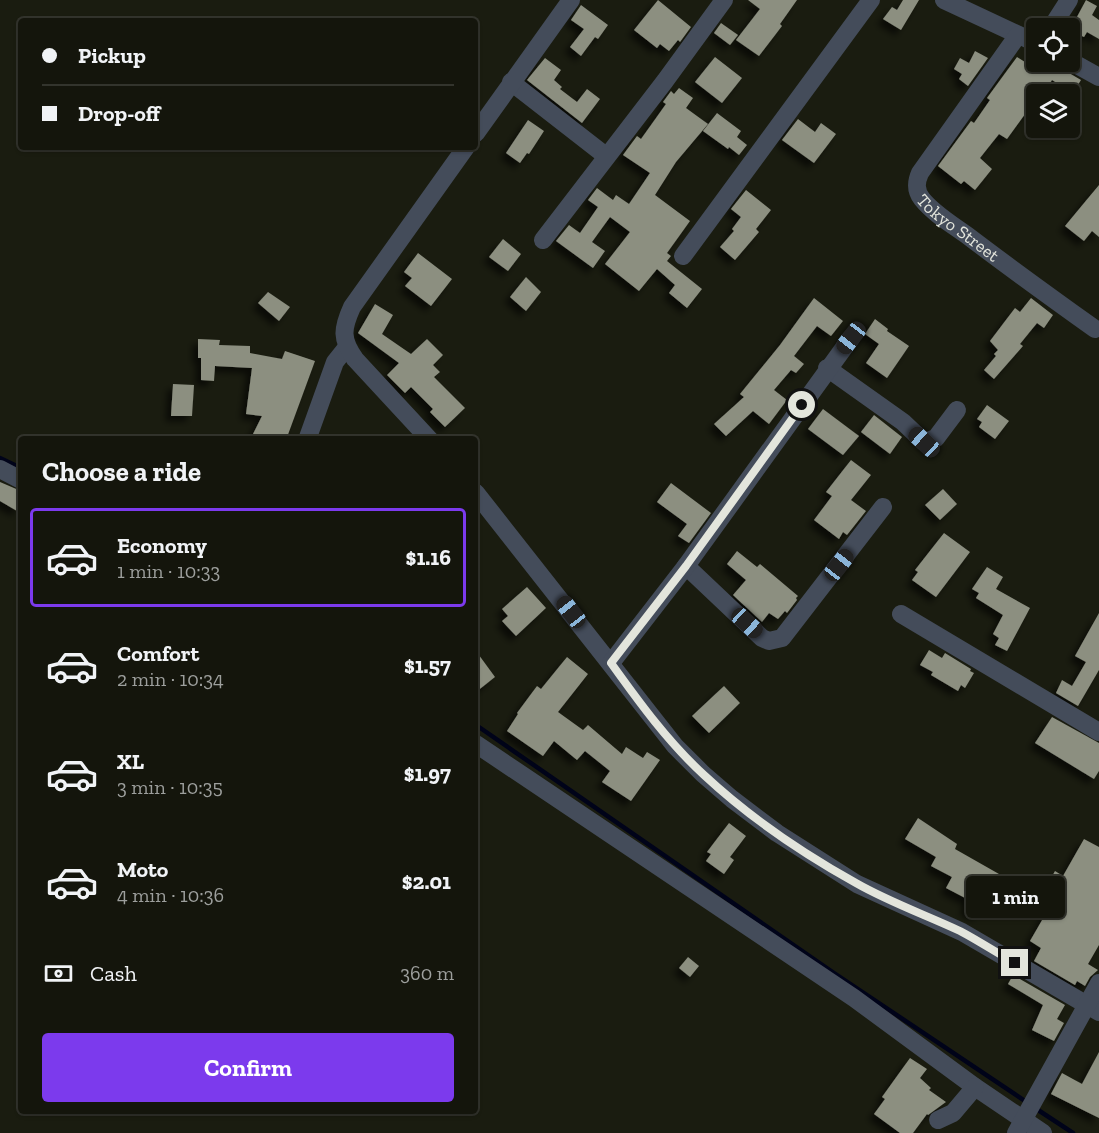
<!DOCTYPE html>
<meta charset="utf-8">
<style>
body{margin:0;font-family:"Zilla Slab",serif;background:#1d1e15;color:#f1f3f6;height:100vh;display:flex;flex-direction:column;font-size:22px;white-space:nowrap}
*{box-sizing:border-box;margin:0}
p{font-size:20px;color:#9d9f9d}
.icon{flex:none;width:33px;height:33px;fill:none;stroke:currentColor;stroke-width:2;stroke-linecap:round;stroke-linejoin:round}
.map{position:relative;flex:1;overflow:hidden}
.details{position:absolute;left:18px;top:436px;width:460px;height:678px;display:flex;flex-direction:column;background:#14150c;border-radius:6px;box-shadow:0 2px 4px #0004,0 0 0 2px #33342d}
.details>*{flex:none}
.guide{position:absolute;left:18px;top:18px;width:460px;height:132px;border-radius:6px;box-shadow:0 2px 4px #0004,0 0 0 2px #33342d;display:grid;align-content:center;height:132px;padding:0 24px;background:#14150c}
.controls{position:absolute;left:1026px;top:18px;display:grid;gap:12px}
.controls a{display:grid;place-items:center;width:54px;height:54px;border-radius:6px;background:#14150c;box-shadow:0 2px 4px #0004,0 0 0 2px #33342d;font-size:30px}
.end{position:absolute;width:27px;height:27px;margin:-14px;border:8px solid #e3e5dc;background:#111;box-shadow:0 0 0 3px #111}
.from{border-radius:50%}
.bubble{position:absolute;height:42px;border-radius:6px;background:#14150c;box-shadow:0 2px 4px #0004,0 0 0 2px #33342d;font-size:20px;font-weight:700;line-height:42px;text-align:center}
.car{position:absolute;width:18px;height:36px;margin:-18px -9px;border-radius:8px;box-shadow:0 0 4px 2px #0007;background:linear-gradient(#222 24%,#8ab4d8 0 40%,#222 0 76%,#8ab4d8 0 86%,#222 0)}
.guide b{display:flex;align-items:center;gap:21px;height:57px;font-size:22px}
.guide b+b{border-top:2px solid #33342d}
.guide i{width:15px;height:15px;background:#f1f3f6}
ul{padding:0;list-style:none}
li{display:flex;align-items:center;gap:18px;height:99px;margin:0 12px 9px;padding:0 12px;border:3px solid transparent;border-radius:6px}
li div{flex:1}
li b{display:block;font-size:22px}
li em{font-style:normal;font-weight:700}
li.current{border-color:#7c3aed}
li>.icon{width:54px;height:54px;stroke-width:1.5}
h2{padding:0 24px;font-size:27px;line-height:72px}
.pay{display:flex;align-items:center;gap:15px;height:66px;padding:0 24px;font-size:22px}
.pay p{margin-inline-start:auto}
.action{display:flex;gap:12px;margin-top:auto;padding:12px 24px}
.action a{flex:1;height:69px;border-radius:6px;background:#7c3aed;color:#fff;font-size:24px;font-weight:700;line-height:69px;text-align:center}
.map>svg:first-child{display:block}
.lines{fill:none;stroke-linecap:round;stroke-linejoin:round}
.stream{stroke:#000319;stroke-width:4.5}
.building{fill:#8c8f80;filter:url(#shadow)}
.minor{stroke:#444c5a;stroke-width:18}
.route{stroke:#e3e5dc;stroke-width:8}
.labels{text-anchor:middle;stroke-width:6;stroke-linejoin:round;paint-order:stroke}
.street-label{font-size:18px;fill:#e3e5dc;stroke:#060603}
</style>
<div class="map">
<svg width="1099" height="1133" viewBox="0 0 1099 1133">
<defs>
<filter id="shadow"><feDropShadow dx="-5.5" dy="5.5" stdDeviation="3" flood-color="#0009"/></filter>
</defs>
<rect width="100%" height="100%" fill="#1a1c10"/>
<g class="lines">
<g class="stream">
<path d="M0 458 21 468"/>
<path d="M476 725 834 973 1028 1103"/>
<path d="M1035 1108 1073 1133"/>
</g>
</g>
<g class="building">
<path d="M658 0 691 27 680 42 678 40 669 51 660 44 657 48 634 30Z"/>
<path d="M748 0H797L780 24 782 26 759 56 736 40 760 9Z"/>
<path d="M903 0H919L901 30 883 19 892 7 897 10Z"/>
<path d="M1086 0 1097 6 1092 15 1099 20V39L1087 32 1084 37 1070 30Z"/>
<path d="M581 5 608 25 598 39 595 37 581 56 570 47 584 29 571 20Z"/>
<path d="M721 23 738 35 730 45 714 33Z"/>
<path d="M975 51 988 58 968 86 959 79 962 74 954 69 960 58 969 63Z"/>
<path d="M715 57 742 78 722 103 695 82Z"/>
<path d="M1017 57 1041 72 1047 62H1059L1060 67 1064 70 1081 80 1073 93 1052 80 1043 94H1036V104L1032 112 1028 110 1007 139 999 134 980 158 992 169 975 190 964 181 961 184 938 166 971 121 974 123 990 100 987 98Z"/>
<path d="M545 58 561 70 554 80 562 87 560 89 577 102 587 89 600 99 582 123 527 80Z"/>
<path d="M679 88 693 98 686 108 708 124 676 162 655 195 690 221 667 253 671 256 667 261 702 289 687 308 669 293 675 285 657 269 639 291 605 264 630 232 610 217 592 242 605 251 593 268 556 241 569 225 580 233 598 207 588 200 597 188 613 200 616 195 629 204 650 173 623 155 637 136 641 139 666 104 663 102 671 91 674 94Z"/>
<path d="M717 113 741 131 737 137 747 145 739 155 729 147 728 149 703 131Z"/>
<path d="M798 119 815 132 821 123 836 134 814 163 782 140Z"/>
<path d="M528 120 544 131 529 154 527 153 520 163 506 153Z"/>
<path d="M1099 185V237L1092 231 1084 241 1065 226Z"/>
<path d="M746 190 771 210 756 229 759 232 735 260 720 247 734 231 732 229 741 217 731 209Z"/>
<path d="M503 239 521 254 508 271 489 257Z"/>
<path d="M418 253 452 279 431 306 405 286 412 278 404 272Z"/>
<path d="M526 277 541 292 526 311 510 297Z"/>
<path d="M268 292 290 307 279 321 258 303Z"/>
<path d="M814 298 843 321 831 336 817 326 794 356 804 364 796 373 791 370 774 390 787 400 769 424 753 411 726 436 714 424 744 397 740 394 780 345Z"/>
<path d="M1031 298 1053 315 1044 328 1037 323 1020 344 1023 346 994 379 984 370 996 356 994 354 998 350 990 341 1015 308 1020 312Z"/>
<path d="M375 304 393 315 382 334 411 354 427 339 443 355 433 365 440 372 434 377 465 408 445 427 430 412 433 409 411 387 405 393 387 375 399 363 358 333Z"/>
<path d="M875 319 888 329 887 331 909 346 887 378 866 363 879 344 865 334Z"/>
<path d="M198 339 220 340 219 345 250 346V353L282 359 285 351 315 361 286 440H250L262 416 246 414 252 368 215 366 214 381 201 380V358H198Z"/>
<path d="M173 384 194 385 192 416H171Z"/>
<path d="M987 405 1009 421 995 439 979 427 982 422 977 419Z"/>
<path d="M823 409 859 436 843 455 808 429Z"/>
<path d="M874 415 902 437 890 454 861 432Z"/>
<path d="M851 460 871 475 851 500 866 511 847 535 843 532 839 539 814 520 832 496 826 492Z"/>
<path d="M0 482 21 491V503L17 511 0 501Z"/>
<path d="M671 483 711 513 689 543 678 536 687 524 657 502Z"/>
<path d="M943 489 957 504 940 520 925 505Z"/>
<path d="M944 533 970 552 936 597 912 580 918 572 915 570Z"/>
<path d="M737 551 757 567 760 564 798 596 796 598 797 600 787 613 785 611 778 619 769 613 762 622 733 595 746 580 727 564Z"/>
<path d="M987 567 1003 577 996 589 1030 608 1007 651 995 645 999 638 993 634 1003 615 976 598 979 593 972 589Z"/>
<path d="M527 587 546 608 516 636 502 621 508 616 502 609Z"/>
<path d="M1099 613V670L1078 706 1056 693 1062 680 1072 686 1086 662 1075 656Z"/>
<path d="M929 650 942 658 945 653 971 669 970 671 974 673 965 688 961 685 958 691 931 675 933 672 920 665Z"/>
<path d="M476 651 495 677 476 692Z"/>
<path d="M567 657 588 674 558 712 583 730 588 725 622 754 626 747 643 758 647 752 660 760 631 801 602 782 610 771 585 751 577 760 554 741 543 756 507 731 518 714 517 713 537 686 541 689Z"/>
<path d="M724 686 740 703 709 733 692 716Z"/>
<path d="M1052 717 1099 743V771L1094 779 1035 743Z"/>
<path d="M918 818 957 844 955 849 999 874 977 915 965 909 969 900 946 888 952 877 931 866 936 857 905 839Z"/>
<path d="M729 823 746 836 730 857 734 860 724 874 706 861 711 854 707 852Z"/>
<path d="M1084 839 1099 847V945L1088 964 1098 970 1090 977 1085 986 1077 981 1075 985 1034 961 1041 948 1030 941 1056 896 1055 895 1057 891 1047 885 1055 871 1063 876Z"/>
<path d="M688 957 699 966 690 977 679 968Z"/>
<path d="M1013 975 1065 1005 1057 1019 1064 1023 1054 1041 1032 1030 1043 1005 1008 984Z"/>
<path d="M1099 1052V1118L1051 1094 1062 1073 1082 1084Z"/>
<path d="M910 1058 927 1069 920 1078 931 1088 929 1090 946 1102 928 1115 927 1114 913 1133H900L874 1114 885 1099 882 1097Z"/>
</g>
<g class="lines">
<g class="minor">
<path d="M944 0 1036 43"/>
<path d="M1051 28 1069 0"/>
<path id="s1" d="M1018 35 920 173C916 182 915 190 922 199 934 214 953 225 968 236 1010 268 1053 299 1095 329"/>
<path d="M1070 61 1099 77"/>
<path d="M511 82 606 156"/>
<path d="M476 133 571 0"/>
<path d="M543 240 665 81 724 0"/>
<path d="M683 256 871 0"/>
<path d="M827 368 903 422 924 442 936 438 957 410"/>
<path d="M307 440 335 362 347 347"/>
<path d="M430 440 355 359C341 339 342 329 352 307L466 147"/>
<path d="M0 469 21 480"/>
<path d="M476 493 675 746 703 774 732 799 777 833 857 884 962 932 1099 1012"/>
<path d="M686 566 762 638 769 641 782 638 883 507"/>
<path d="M901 614 1099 732"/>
<path d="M611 663 686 566 851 338"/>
<path d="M476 744 854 998 975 1087 1043 1133"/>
<path d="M938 1120 953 1113 975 1087"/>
<path d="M1016 1133 1099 983"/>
</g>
</g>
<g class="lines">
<path class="route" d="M802 405 686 566 611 663C639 702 668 742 704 775 748 816 804 854 856 883 889 902 926 915 960 931 979 941 997 953 1015 963"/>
</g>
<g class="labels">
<g class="street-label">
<text dy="6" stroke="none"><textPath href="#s1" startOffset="243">Tokyo Street</textPath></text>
</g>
</g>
</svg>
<div class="controls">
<a><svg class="icon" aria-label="locate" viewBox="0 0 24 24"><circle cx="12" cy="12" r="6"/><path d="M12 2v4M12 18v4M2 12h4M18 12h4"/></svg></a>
<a><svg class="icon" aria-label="layers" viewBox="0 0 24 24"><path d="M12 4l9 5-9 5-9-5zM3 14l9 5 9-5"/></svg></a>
</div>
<i class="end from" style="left:802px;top:405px"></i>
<i class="end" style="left:1015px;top:963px"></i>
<div class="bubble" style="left:966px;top:876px;width:99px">1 min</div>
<i class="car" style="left:851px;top:338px;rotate:218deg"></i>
<i class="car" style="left:924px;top:442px;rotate:313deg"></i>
<i class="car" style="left:839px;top:565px;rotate:38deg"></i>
<i class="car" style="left:571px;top:612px;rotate:322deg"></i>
<i class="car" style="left:747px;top:623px;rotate:133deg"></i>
<div class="guide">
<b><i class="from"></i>Pickup</b>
<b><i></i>Drop-off</b>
</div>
<section class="details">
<h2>Choose a ride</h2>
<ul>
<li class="current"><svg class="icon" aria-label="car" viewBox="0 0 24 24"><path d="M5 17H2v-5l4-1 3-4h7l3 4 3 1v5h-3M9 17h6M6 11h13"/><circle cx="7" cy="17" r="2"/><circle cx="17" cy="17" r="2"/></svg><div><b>Economy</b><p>1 min · 10:33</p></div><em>$1.16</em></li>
<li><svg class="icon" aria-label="car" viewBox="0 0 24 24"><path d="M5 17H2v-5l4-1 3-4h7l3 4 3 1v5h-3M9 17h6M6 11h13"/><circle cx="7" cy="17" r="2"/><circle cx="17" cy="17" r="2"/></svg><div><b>Comfort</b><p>2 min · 10:34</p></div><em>$1.57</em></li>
<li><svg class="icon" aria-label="car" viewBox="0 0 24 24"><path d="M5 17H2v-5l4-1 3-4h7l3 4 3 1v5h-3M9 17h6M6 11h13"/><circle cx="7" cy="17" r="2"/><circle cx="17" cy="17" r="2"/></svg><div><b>XL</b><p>3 min · 10:35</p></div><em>$1.97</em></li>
<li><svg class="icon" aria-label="car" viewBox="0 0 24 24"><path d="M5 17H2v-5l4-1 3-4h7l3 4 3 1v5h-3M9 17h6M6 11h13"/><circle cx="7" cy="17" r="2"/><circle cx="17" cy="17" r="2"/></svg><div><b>Moto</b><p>4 min · 10:36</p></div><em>$2.01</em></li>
</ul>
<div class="pay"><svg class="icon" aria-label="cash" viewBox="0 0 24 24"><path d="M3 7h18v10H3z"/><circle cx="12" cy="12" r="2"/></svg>Cash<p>360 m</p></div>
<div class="action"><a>Confirm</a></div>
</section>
</div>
